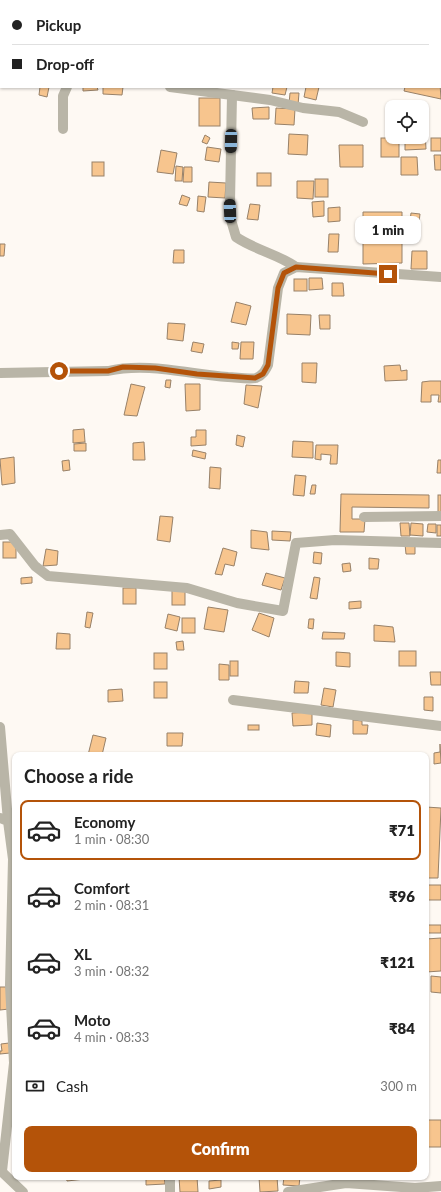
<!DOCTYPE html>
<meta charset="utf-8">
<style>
body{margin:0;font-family:Lato,sans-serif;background:#f6f6f6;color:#222;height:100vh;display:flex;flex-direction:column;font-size:15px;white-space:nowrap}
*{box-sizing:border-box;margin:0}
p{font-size:13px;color:#767676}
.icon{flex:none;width:22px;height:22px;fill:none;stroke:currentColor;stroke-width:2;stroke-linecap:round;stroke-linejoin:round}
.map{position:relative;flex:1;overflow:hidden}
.sheet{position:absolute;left:12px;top:752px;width:417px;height:428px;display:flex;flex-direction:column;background:#fff;border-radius:8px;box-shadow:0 1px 3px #0004}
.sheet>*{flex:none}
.guide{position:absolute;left:0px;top:0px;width:441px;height:88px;box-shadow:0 1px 3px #0004;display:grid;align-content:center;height:88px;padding:0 12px;background:#fff}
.buttons{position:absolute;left:385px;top:100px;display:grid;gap:8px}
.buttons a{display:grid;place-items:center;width:44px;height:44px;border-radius:8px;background:#fff;box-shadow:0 1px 3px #0004;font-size:20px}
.end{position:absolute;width:18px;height:18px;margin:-9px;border:5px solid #b45309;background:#fff;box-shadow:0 0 0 2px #fff}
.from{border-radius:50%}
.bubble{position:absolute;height:28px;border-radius:8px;background:#fff;box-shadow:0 1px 3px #0004;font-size:13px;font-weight:800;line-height:28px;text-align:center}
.car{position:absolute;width:12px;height:24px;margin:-12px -6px;border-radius:5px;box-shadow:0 0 3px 1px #0007;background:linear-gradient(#222 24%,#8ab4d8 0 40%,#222 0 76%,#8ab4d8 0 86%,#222 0)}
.guide b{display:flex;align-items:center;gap:14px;height:38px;font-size:15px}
.guide b+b{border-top:1px solid #e0e0e0}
.guide i{width:10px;height:10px;background:#222}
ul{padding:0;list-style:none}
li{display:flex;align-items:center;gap:12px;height:60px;margin:0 8px 6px;padding:0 4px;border:2px solid transparent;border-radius:8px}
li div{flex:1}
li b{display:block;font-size:15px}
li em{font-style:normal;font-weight:800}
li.selected{border-color:#b45309}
li>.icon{width:36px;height:36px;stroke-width:1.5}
h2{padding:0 12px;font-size:18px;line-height:48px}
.pay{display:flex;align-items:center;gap:10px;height:44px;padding:0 12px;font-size:15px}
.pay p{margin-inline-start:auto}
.button{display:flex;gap:8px;margin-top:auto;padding:8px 12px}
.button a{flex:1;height:46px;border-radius:8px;background:#b45309;color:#fff;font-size:16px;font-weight:800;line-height:46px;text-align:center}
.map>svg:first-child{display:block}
.building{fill:#f7c58e;stroke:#988168}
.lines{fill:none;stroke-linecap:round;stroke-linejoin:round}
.minor{stroke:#b9b5a7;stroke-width:10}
.route{stroke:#b45309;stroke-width:5}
</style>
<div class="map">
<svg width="441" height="1192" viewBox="0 0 441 1192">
<rect width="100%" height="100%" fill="#fef9f3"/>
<g class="building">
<path d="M440 84 441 99 404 91 405 87H440Z"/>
<path d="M40 87H49L47 97 39 95Z"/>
<path d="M83 87H97L98 90 83 91Z"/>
<path d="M103 87H123L122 95 103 94Z"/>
<path d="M273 87H287L285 95 272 93Z"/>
<path d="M306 87H319L316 100 304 97Z"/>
<path d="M290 93H299L298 105 289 104Z"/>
<rect x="199" y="98" width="21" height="28"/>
<path d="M269 107V119H253L252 108Z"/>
<path d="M389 107H393L392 133H388Z"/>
<path d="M276 108 295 109 294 125 275 124Z"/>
<path d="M422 131H425L426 149 405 150V137H422Z"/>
<path d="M289 134 308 135 307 155 288 154Z"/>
<path d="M205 135 210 138 207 144 202 142Z"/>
<rect x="381" y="138" width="18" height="19"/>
<rect x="431" y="138" width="10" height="13"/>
<path d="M339 145H363V167H340Z"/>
<path d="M207 147 221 149 219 162 205 160Z"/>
<path d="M161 150 177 153 173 174 157 172Z"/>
<path d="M434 155H441V170H435Z"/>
<path d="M401 157H417L418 175H401Z"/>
<rect x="92" y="162" width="12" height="14"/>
<path d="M176 166 183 167 182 181H175Z"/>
<path d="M184 167H192V182H183Z"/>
<rect x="257" y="173" width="14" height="13"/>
<rect x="315" y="179" width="13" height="18"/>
<path d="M297 181H314L313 199 297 198Z"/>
<path d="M209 182 226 183 225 198 208 197Z"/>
<path d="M182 195 190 198 187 206 179 204Z"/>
<path d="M198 196 206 197 204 212 197 211Z"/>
<path d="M324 201V216L313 217 312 202Z"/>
<path d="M250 204 260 205 258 220 247 219Z"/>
<path d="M340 207V221L328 222V208Z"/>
<path d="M363 212H402V263L363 264Z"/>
<path d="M411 213 420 214 417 239 408 238Z"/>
<path d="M329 234H339L338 252H328Z"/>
<path d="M0 244H5L4 256H0Z"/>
<path d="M174 250H184V263H173Z"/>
<path d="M412 251H427V269H411Z"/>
<path d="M309 278H322L323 289 309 290Z"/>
<rect x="294" y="279" width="13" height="12"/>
<path d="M332 283H343L344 296H332Z"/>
<path d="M236 302 251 306 246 325 231 322Z"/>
<path d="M287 314 311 315 310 335 287 334Z"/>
<path d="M319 315H330V329H320Z"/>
<path d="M168 323 185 324 183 341 167 339Z"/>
<path d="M193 342 204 344 202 353 191 351Z"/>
<path d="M232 342 239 343 238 349H232Z"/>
<path d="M241 342H254L253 359H240Z"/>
<path d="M302 363H317L316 383 302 382Z"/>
<path d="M400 365 401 371 407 370V380L385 381 384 366Z"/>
<path d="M166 380H171L170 388 165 387Z"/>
<path d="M430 381H441V402H438L439 395H431V402H421L422 382Z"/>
<path d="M131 384 145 387 137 416 124 415Z"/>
<path d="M185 384H200V410L186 411Z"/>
<path d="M246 385 262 386 258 408 244 404Z"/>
<path d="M84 429 85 442 73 443V430Z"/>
<path d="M196 430H206V445L191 446V437H196Z"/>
<path d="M237 435 245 437 243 447 236 445Z"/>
<path d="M293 441 313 442V458L292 457Z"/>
<path d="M144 442 145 460H133V443Z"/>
<path d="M86 443V451H74V444Z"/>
<path d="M316 445H338L337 464H330L331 455 321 454V460L315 459Z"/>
<path d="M193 450 206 453 205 459 192 456Z"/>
<path d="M14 457 15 483 2 485 0 459Z"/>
<path d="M69 460 70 470 63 471 62 461Z"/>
<path d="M438 460H441V473H437Z"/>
<path d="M210 467 221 468 220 489 209 488Z"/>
<path d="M295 475 306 476 304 496 293 495Z"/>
<path d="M312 485H316L315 494H310Z"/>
<path d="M341 494 429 495V508L352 507V519H365L364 532H340Z"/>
<rect x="438" y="495" width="3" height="18"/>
<path d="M160 516 173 517 170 542 157 540Z"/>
<path d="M400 523H409L410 536H401Z"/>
<path d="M411 523 423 524V536L410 535Z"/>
<path d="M428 524H436V533L427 532Z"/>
<rect x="437" y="525" width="4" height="11"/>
<path d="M251 530 267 532 269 550 251 548Z"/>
<path d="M272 531 291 532 290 541 272 540Z"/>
<rect x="3" y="542" width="13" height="16"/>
<path d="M405 544H415V554H406Z"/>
<path d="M223 548 237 552 234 566 225 564 222 575 215 574Z"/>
<path d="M46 549 58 551 57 565 43 566Z"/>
<path d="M314 552 322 553 321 564 313 563Z"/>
<path d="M369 558 379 559 378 569H369Z"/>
<path d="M350 563 351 571 343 572 342 564Z"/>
<path d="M266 573 285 578 281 590 262 585Z"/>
<path d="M32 577V583L21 584V578Z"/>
<path d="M314 577 320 578 317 599 310 598Z"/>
<rect x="123" y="588" width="13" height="16"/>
<rect x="172" y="589" width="13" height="16"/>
<path d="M361 601V608L349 609V602Z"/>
<path d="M208 607 228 610 224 632 204 629Z"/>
<path d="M87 612 93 613 90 628 85 627Z"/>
<path d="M259 613 274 618 269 637 252 630Z"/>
<path d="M168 614 180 617 177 631 165 628Z"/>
<rect x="182" y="618" width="13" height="15"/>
<path d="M309 619H314L313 629 308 628Z"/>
<path d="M374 625 393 627 395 642 374 641Z"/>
<path d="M323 632 345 633 344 639H322Z"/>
<path d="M57 633 70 634V649H56Z"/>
<path d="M183 641 184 650H177L176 642Z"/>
<rect x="399" y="651" width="17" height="15"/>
<path d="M336 652 350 653V667L336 666Z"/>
<rect x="154" y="653" width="13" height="16"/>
<rect x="230" y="661" width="8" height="15"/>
<path d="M219 664 229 665V680H219Z"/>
<path d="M430 672H441V685H431Z"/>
<path d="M295 681 309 682 308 693H294Z"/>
<rect x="154" y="682" width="13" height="16"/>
<path d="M324 688 336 690 333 707 321 705Z"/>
<path d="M122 689 123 701 108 702V690Z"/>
<path d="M424 697H433V711L424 710Z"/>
<path d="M312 712V725L293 726 292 713Z"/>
<path d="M353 720 362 721V725H368L367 734H353Z"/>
<path d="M317 723 331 725 330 737 316 735Z"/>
<rect x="248" y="725" width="11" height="5"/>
<path d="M167 733H183L182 746H167Z"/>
<path d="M93 735 106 738 102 755H88Z"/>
<path d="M440 744 441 763 434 764V753L440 752Z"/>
<path d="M426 807 441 808 438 878H426Z"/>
<rect x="426" y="885" width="15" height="15"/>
<rect x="426" y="925" width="15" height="8"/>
<path d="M441 938V971L426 972V939Z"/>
<path d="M431 976 441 977V993L431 992Z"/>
<path d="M0 987H8L9 1009 0 1010Z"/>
<path d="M9 1043 10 1053 0 1054V1051H2L1 1044Z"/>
<rect x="426" y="1120" width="15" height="27"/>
<path d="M66 1177H85V1179L67 1181Z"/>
<path d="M146 1177H164L165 1184 146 1185Z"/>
<path d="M179 1177H197L198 1192H180Z"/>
<path d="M259 1177H277L278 1191 260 1192Z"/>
<path d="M284 1177H300L299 1186 283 1185Z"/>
<path d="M221 1180V1187L209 1189V1181Z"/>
</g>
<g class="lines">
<g class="minor">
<path d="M89 1V0"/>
<path d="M236 1V0"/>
<path d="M348 1V0"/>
<path d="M170 87 232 95 230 202 231 220 236 237C255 250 278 254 296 267"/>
<path d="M232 95 270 100 303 108 339 112 363 122"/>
<path d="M63 129V96L67 87"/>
<path d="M0 373 108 371C147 362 188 374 228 377 236 377 248 380 256 378 263 375 265 371 268 365L278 288 284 273 296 267 441 277"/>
<path d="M364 517 441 516"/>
<path d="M0 535 10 534 35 566 48 576 187 588 237 603 283 611 296 543 335 540 441 543"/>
<path d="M233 700 441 726"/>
<path d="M0 727 8 821"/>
<path d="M0 818 8 821 13 859 10 985 14 1063 2 1171"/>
<path d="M0 1170 23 1192"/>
<path d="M170 1192V1177"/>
<path d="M288 1192 346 1183 415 1188 441 1186"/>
</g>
</g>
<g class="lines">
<path class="route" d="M59 371H108L123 367 155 368 197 374 255 378 263 374 268 365 278 288 284 273 296 267 388 274"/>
</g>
</svg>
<div class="buttons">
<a><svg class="icon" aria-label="locate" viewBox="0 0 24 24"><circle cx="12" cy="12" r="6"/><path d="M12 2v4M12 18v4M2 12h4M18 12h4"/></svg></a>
</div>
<i class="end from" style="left:59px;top:371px"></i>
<i class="end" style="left:388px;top:274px"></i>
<div class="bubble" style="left:355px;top:216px;width:66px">1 min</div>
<i class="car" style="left:231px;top:141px;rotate:181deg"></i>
<i class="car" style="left:230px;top:211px;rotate:358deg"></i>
<div class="guide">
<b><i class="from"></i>Pickup</b>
<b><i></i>Drop-off</b>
</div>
<section class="sheet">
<h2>Choose a ride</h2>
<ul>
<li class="selected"><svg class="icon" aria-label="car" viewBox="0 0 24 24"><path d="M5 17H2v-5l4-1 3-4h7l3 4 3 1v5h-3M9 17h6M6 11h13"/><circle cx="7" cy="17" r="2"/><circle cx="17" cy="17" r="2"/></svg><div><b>Economy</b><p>1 min · 08:30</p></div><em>₹71</em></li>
<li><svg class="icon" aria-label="car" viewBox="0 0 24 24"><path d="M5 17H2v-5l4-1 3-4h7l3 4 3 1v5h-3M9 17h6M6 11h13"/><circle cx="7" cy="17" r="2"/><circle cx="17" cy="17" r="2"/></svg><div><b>Comfort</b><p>2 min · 08:31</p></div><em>₹96</em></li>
<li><svg class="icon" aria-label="car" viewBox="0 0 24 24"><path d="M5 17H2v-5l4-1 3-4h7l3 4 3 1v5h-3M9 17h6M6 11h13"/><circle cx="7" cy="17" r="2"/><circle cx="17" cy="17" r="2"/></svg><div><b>XL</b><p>3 min · 08:32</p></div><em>₹121</em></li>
<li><svg class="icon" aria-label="car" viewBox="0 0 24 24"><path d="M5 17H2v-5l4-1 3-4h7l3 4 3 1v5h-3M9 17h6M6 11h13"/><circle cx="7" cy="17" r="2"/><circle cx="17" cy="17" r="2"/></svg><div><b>Moto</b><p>4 min · 08:33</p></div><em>₹84</em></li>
</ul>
<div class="pay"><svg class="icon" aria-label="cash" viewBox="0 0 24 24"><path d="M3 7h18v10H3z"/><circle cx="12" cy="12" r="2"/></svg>Cash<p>300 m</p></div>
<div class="button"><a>Confirm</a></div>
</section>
</div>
